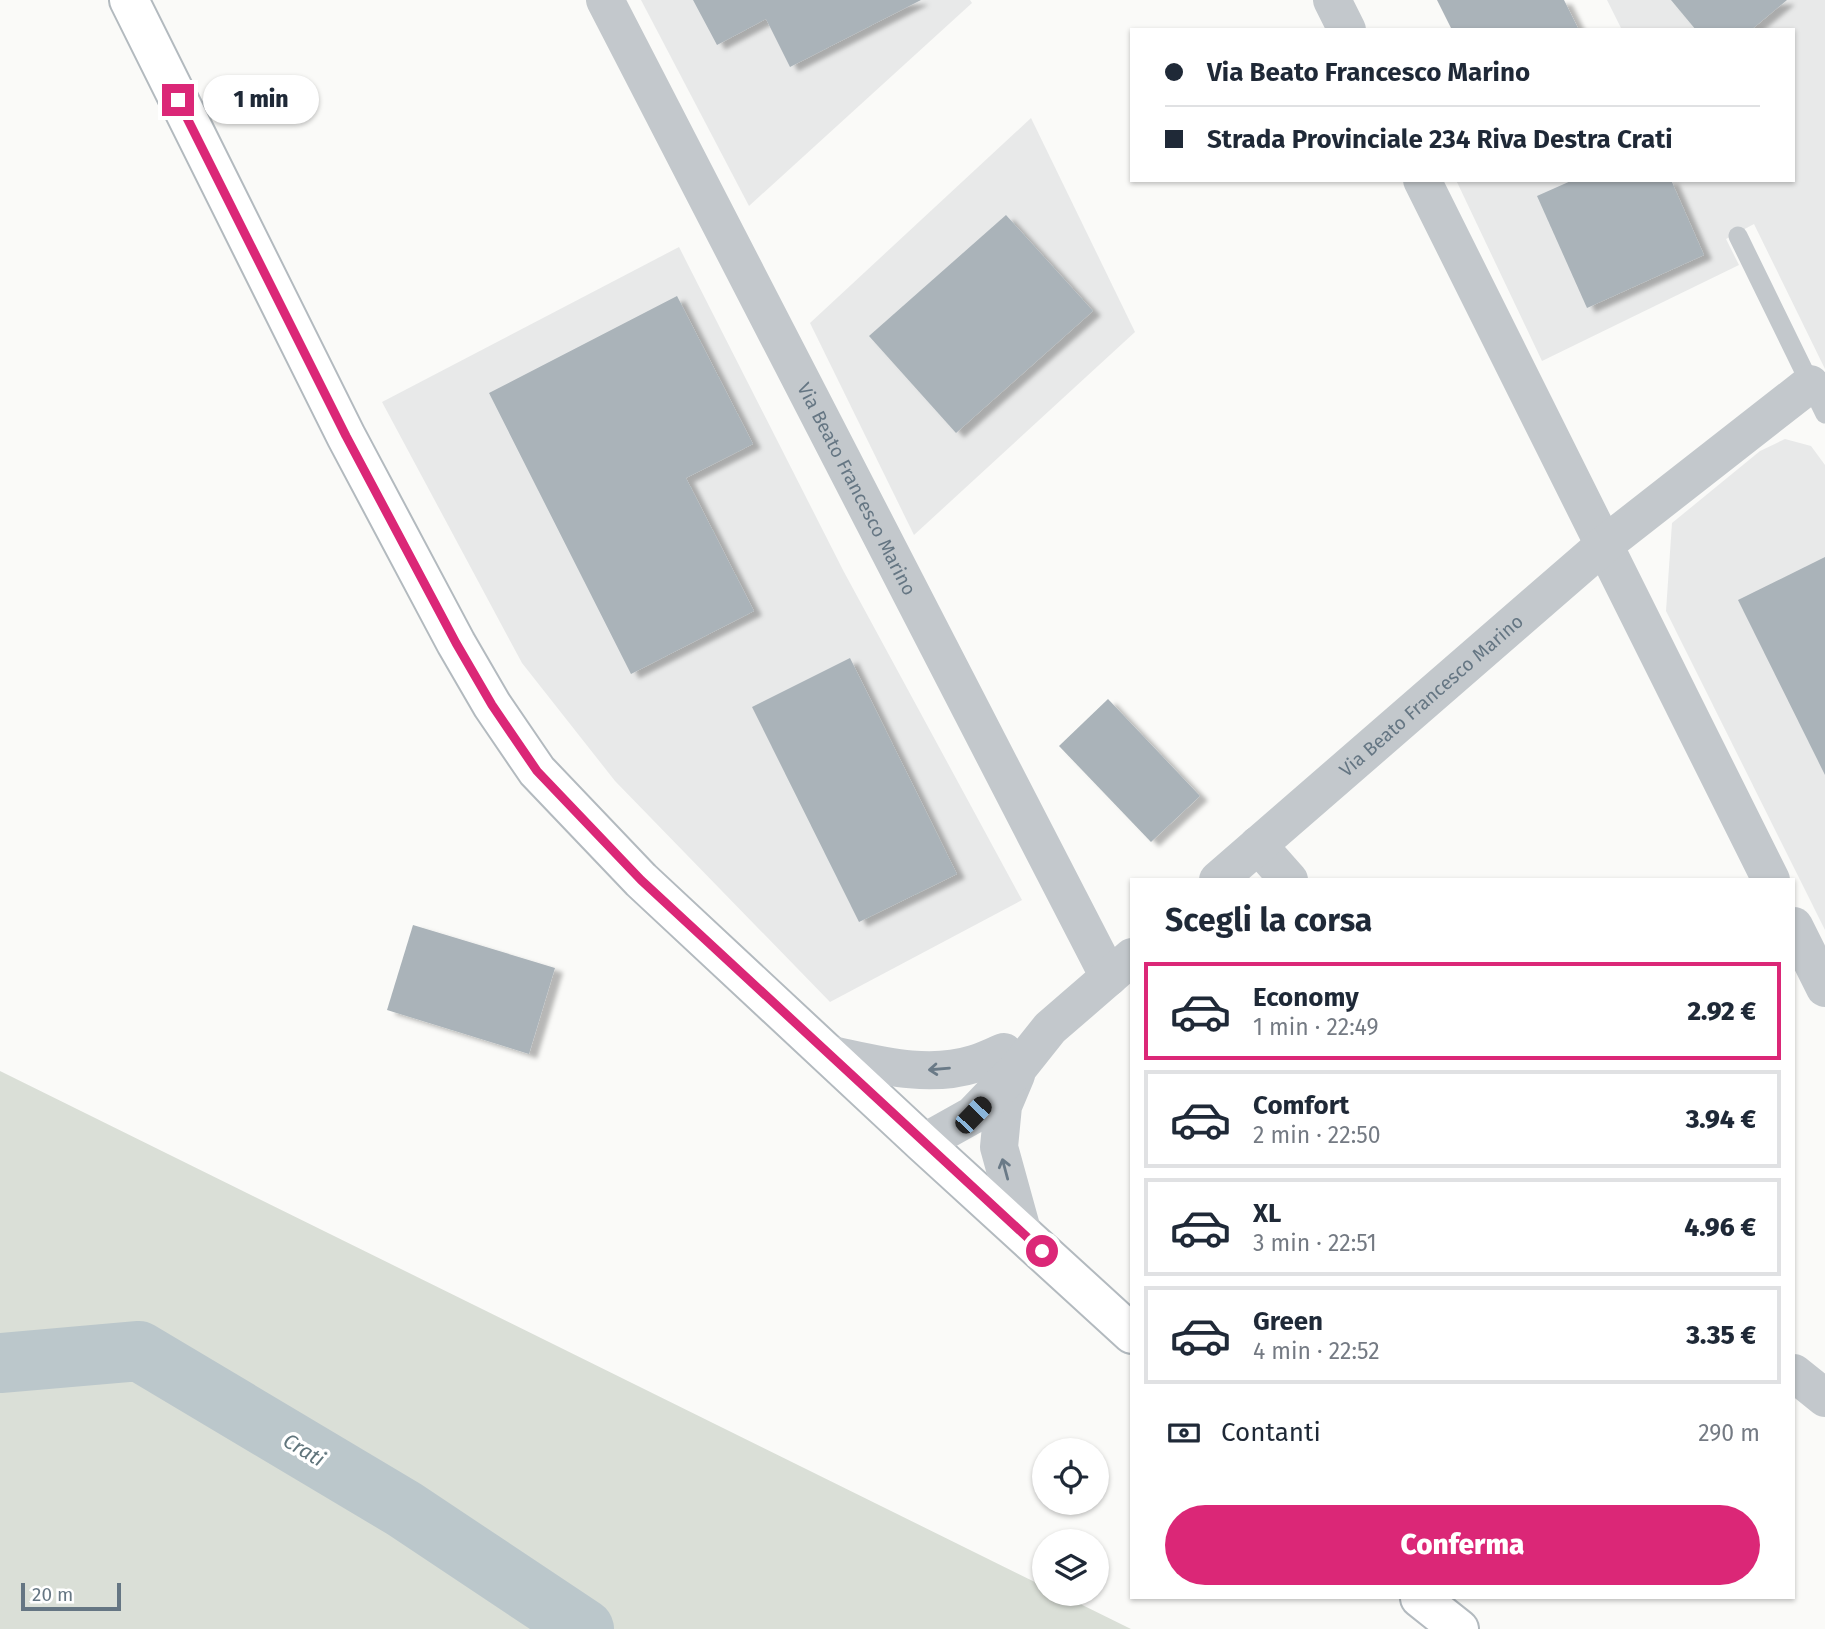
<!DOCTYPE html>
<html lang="it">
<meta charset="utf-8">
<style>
body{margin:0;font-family:"Fira Sans",sans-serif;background:#f2f2f3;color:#1f2937;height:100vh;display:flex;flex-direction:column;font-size:26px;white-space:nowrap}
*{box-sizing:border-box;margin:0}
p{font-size:23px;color:#747a83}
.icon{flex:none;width:38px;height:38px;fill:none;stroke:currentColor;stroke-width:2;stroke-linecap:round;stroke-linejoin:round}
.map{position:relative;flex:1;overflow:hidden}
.panel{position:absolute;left:1130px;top:878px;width:665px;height:721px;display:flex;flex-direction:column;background:#fff;border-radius:0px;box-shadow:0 2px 5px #0004}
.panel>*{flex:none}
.hud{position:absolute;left:1130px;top:28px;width:665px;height:154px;border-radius:0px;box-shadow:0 2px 5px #0004;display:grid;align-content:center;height:154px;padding:0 35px;background:#fff}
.fabs{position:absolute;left:1032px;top:1438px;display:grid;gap:14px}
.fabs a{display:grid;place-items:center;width:77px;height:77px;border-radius:50%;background:#fff;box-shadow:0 2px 5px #0004;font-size:35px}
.scale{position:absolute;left:21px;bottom:18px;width:100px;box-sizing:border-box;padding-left:7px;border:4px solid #657683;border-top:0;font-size:19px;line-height:24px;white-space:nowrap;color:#657683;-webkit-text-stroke:5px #fff;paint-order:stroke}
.end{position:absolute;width:32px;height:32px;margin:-16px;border:9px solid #db2777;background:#fff;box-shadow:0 0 0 4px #fff}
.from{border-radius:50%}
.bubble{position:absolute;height:49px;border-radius:24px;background:#fff;box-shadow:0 2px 5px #0004;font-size:23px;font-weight:800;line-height:49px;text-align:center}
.car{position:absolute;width:21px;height:42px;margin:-21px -10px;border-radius:9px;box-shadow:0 0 5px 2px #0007;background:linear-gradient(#222 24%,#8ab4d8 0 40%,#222 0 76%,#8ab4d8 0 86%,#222 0)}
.hud b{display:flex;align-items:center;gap:24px;height:66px;font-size:26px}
.hud b+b{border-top:2px solid #e0e1e3}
.hud i{width:18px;height:18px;background:#1f2937}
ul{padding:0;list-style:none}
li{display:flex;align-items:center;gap:21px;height:98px;margin:0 14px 10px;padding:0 21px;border:4px solid #e0e1e3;border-radius:0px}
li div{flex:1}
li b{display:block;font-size:26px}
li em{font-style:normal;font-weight:800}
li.current{border-color:#db2777}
li>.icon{width:63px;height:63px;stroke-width:1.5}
h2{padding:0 35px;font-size:32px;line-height:84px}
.pay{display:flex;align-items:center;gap:18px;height:77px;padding:0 35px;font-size:26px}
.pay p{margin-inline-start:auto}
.button{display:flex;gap:14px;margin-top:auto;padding:14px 35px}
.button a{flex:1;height:80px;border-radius:42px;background:#db2777;color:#fff;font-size:28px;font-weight:800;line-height:80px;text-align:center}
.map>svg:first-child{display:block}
.built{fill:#e8e9e9}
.green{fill:#dadfd7}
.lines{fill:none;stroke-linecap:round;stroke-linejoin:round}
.river{stroke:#bbc7cb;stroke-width:60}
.building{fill:#aab3b9;filter:url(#shadow)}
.secondary-casing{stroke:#b3babf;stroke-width:42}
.lane{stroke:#c3c8cc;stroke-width:19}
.street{stroke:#c3c8cc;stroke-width:38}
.secondary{stroke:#fff;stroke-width:38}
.oneway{stroke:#6a7a87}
.route{stroke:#db2777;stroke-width:9}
.labels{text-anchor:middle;stroke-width:7;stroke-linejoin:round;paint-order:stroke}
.street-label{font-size:19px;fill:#657683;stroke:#fff}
.water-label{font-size:21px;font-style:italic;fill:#60757c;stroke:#fff}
</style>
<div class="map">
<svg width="1825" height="1629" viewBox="0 0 1825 1629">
<defs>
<filter id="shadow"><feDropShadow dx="8" dy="4.5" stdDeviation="2" flood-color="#0004"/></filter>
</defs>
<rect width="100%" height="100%" fill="#fafaf8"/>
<g class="built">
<path d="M641 0H970L972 3 749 206Z"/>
<path d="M1607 0H1825V369L1754 224 1726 239 1739 265 1542 361 1456 180H1794V30H1622Z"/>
<path d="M1031 118 1135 332 914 535 810 323Z"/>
<path d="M679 247 844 572 1022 900 830 1002 615 781 522 663 382 402Z"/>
<path d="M1785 439 1811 446 1825 465V930L1666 611 1672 523 1760 451Z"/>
</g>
<path class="green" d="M0 1071 1045 1587V1594H1060L1131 1629H0Z"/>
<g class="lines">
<path class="river" d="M0 1363 139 1351 404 1509 584 1629"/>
</g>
<g class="building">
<path d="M693 0H921L790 67 766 19 717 45Z"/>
<path d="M1437 0H1564L1579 30H1452Z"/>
<path d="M1671 0H1787L1751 30H1696Z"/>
<path d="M1573 180H1671L1704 255 1587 308 1537 196Z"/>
<path d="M1006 215 1093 311 956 433 869 336Z"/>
<path d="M677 296 753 444 686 478 754 611 631 674 489 393Z"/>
<path d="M1825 557V775L1738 600Z"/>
<path d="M850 658 957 874 859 922 752 707Z"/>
<path d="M1108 699 1200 796 1151 842 1059 746Z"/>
<path d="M413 925 555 968 529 1054 387 1010Z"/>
</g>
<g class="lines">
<defs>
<g id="secondary">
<path d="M129 0 346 436 456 643 492 705 537 771 641 880 923 1143 1132 1334"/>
<path d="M1420 1598 1459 1629"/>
</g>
</defs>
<use href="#secondary" class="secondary-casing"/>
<path class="lane" d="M1738 236 1825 414"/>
<g class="street">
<path id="s1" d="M605 0 1109 977"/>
<path d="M1332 0 1347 30"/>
<path d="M1422 180 1771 880"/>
<path d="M1258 845 1289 880"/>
<path id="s2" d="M1218 880 1604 545 1810 384"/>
<path d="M1794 926 1825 988"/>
<path d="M828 1054C876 1064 926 1079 974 1064 984 1061 994 1056 1004 1052"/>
<path d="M1016 1075 1003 1106 999 1147 1023 1234"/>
<path d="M923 1143 973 1115 1019 1067 1050 1028 1132 957"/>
<path d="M1794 1373 1825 1398"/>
</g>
<use href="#secondary" class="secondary"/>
</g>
<defs><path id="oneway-shaft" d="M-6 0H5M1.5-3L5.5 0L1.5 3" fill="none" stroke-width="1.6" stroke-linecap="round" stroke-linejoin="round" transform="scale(1.75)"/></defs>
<g class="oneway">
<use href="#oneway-shaft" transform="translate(939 1069) rotate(175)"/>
<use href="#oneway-shaft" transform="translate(1005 1169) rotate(-105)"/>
</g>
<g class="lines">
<path class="route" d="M178 100 346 436 456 643 492 705 537 771 641 880 1042 1251"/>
</g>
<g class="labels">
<g class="street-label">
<text dy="7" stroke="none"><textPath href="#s1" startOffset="550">Via Beato Francesco Marino</textPath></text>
<text dy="7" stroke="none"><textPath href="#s2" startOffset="282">Via Beato Francesco Marino</textPath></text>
</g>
<g class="water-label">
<text transform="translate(304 1450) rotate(31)" y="7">Crati</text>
</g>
</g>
</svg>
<div class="fabs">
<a><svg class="icon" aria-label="locate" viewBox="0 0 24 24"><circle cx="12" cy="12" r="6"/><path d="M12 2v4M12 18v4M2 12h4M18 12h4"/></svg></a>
<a><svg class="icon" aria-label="layers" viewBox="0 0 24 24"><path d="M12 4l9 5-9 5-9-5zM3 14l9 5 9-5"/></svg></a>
</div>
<div class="scale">20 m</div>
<i class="end from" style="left:1042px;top:1251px"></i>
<i class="end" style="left:178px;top:100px"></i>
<div class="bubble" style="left:203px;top:75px;width:116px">1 min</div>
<i class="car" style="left:973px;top:1115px;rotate:44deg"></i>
<div class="hud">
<b><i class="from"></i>Via Beato Francesco Marino</b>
<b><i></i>Strada Provinciale 234 Riva Destra Crati</b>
</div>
<section class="panel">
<h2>Scegli la corsa</h2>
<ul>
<li class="current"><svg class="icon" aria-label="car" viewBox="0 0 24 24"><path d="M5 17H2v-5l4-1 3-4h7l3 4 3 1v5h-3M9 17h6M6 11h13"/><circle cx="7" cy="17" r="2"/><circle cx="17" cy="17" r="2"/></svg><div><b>Economy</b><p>1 min · 22:49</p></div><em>2.92 €</em></li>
<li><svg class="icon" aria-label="car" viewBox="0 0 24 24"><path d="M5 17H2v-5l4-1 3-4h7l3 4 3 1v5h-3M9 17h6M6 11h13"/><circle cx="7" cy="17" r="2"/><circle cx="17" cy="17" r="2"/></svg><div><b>Comfort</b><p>2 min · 22:50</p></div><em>3.94 €</em></li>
<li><svg class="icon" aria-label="car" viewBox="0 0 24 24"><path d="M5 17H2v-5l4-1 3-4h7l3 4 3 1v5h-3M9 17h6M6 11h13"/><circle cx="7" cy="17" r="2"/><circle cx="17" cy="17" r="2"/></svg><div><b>XL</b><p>3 min · 22:51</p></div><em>4.96 €</em></li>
<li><svg class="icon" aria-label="car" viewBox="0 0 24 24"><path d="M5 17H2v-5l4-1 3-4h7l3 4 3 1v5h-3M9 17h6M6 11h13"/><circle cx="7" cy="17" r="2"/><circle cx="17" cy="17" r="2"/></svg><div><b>Green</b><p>4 min · 22:52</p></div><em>3.35 €</em></li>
</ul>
<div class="pay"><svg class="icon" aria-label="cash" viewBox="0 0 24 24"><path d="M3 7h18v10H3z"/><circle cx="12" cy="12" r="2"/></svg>Contanti<p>290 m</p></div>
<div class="button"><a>Conferma</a></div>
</section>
</div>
